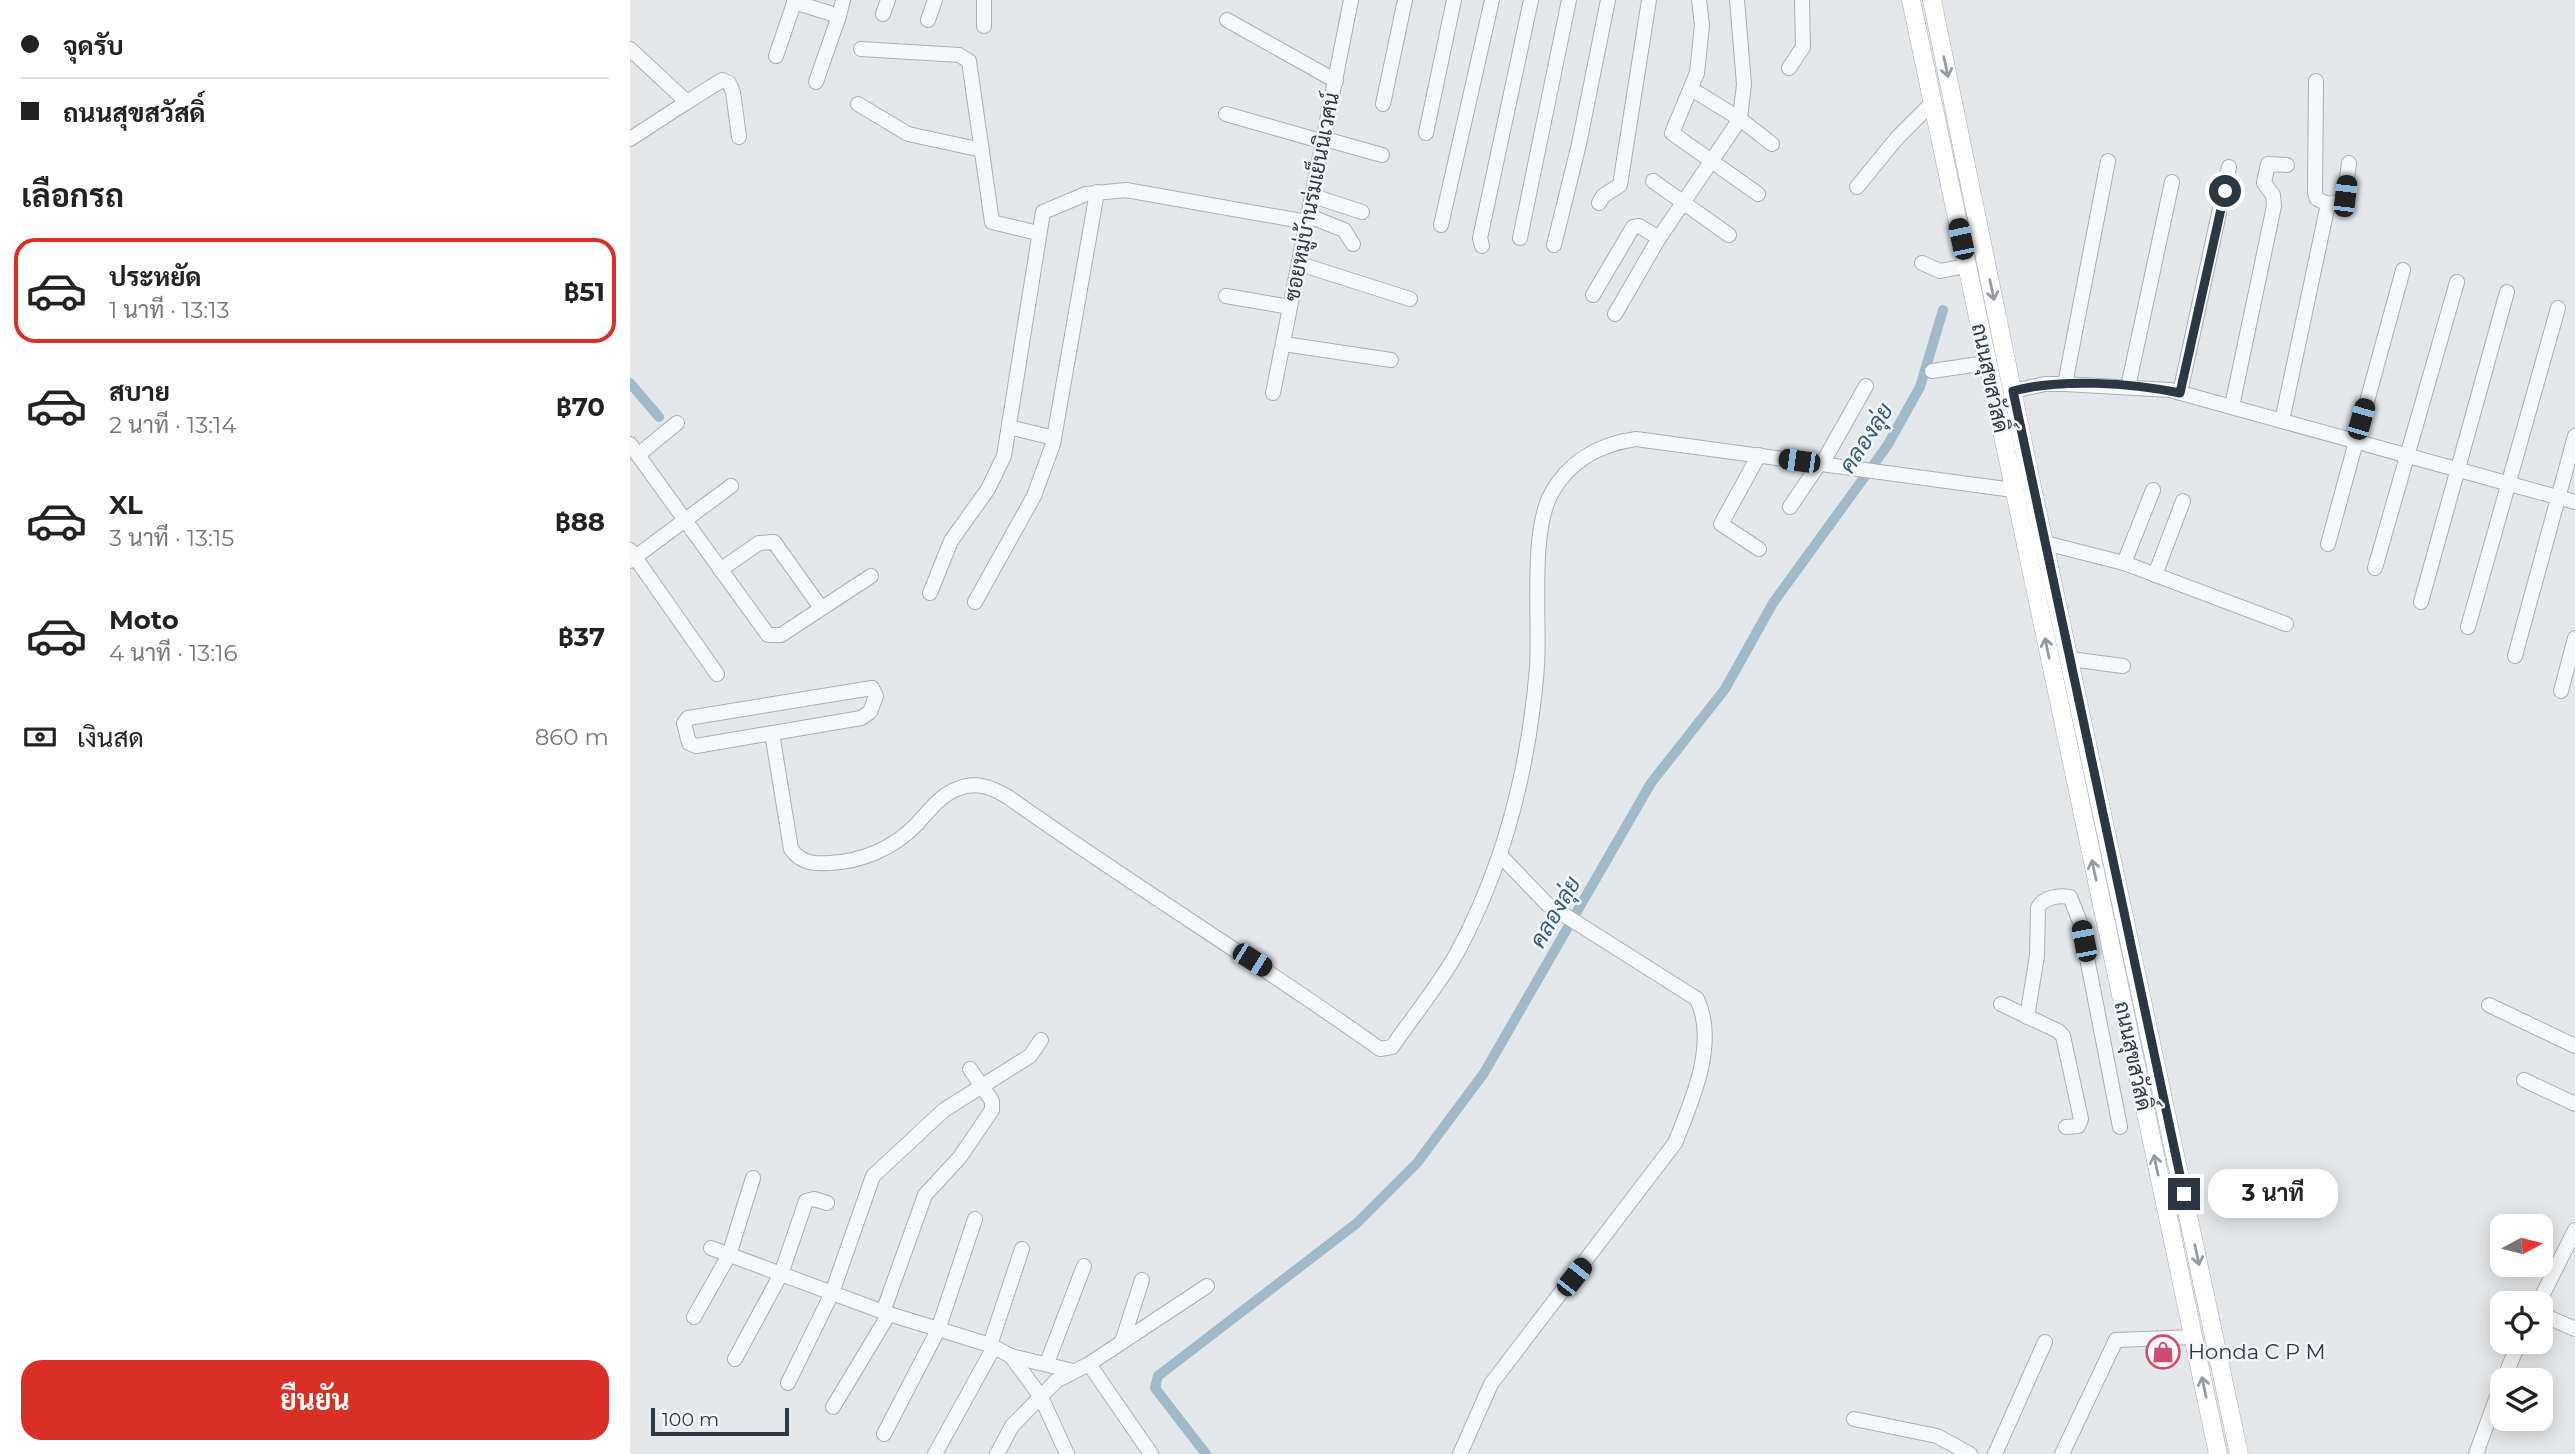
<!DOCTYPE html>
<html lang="th">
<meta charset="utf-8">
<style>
body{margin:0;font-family:Montserrat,Sarabun,sans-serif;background:#f6f6f6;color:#222;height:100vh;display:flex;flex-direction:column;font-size:26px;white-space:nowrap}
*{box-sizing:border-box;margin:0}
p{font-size:23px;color:#767676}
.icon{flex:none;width:38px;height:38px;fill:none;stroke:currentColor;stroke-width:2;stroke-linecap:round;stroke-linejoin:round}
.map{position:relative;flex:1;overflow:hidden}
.sheet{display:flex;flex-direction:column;background:#fff;width:630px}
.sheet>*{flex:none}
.banner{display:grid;align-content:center;height:154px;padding:0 21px;background:#fff}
.needle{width:46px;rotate:83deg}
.tools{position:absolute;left:1860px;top:1214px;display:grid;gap:14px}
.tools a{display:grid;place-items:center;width:63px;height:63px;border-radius:14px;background:#fff;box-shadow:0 4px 18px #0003;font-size:35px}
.scale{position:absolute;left:21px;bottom:18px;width:138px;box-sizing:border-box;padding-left:7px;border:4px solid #2c3744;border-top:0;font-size:19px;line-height:24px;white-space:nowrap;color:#2c3744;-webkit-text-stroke:5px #f4f6f9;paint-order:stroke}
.end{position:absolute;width:32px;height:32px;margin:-16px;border:9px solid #2c3744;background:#fff;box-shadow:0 0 0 4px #fff}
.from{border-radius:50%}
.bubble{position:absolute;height:49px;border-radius:21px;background:#fff;box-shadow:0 4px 18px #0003;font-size:23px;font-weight:700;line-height:49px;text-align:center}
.car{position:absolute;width:21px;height:42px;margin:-21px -10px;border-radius:9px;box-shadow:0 0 5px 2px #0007;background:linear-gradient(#222 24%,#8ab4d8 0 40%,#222 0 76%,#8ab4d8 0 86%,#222 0)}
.banner b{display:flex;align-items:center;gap:24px;height:66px;font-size:26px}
.banner b+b{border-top:2px solid #e0e0e0}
.banner i{width:18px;height:18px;background:#222}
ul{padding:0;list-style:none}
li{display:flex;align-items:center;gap:21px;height:105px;margin:0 14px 10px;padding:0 7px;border:4px solid transparent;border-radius:21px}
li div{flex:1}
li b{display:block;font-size:26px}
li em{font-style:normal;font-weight:700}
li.current{border-color:#d93025}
li>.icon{width:63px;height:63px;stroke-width:1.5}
h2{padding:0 21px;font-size:32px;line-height:84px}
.pay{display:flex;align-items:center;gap:18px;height:77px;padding:0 21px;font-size:26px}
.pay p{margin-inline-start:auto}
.primary-button{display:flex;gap:14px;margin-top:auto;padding:14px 21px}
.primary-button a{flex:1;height:80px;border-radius:21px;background:#d93025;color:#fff;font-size:28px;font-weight:700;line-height:80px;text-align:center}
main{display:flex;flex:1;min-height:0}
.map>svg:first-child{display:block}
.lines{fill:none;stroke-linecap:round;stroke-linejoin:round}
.canal{stroke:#a0baca;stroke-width:10}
.minor-casing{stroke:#a9afb6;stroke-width:16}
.major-casing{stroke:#a3aeb7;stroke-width:19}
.minor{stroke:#f7f8fa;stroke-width:14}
.major{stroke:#fff;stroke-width:18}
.oneway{stroke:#969ba2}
.route{stroke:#2c3744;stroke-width:9}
.labels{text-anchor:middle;stroke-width:5;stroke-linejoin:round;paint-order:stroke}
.street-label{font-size:21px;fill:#2c3744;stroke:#f4f6f9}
.poi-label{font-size:21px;fill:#2c3744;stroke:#f4f6f9;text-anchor:start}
.water-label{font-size:23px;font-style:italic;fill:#365b77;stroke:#f4f6f9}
</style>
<main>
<section class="sheet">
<div class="banner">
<b><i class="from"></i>จุดรับ</b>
<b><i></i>ถนนสุขสวัสดิ์</b>
</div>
<h2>เลือกรถ</h2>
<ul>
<li class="current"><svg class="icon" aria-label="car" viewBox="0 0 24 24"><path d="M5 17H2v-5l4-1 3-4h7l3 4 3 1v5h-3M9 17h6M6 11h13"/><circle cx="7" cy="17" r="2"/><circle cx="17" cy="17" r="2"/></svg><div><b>ประหยัด</b><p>1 นาที · 13:13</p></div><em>฿51</em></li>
<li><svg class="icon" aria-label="car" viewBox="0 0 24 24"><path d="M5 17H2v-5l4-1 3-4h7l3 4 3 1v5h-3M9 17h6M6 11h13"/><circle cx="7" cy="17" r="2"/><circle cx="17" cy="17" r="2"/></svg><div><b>สบาย</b><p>2 นาที · 13:14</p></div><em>฿70</em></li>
<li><svg class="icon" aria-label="car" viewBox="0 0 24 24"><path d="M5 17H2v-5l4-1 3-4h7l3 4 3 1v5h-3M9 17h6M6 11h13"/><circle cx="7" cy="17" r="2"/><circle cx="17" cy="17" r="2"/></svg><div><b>XL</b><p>3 นาที · 13:15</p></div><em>฿88</em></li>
<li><svg class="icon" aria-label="car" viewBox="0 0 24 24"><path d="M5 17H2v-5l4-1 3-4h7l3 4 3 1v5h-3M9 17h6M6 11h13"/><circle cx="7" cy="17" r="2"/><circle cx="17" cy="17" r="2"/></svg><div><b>Moto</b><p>4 นาที · 13:16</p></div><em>฿37</em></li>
</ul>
<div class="pay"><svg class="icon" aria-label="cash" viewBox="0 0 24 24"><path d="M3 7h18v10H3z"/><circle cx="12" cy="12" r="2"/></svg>เงินสด<p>860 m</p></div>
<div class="primary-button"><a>ยืนยัน</a></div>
</section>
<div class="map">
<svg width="1945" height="1454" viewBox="0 0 1945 1454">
<rect width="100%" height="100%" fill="#e4e8eb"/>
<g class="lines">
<g class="canal">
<path d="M0 383 29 417"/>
<path d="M576 1454 525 1388 528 1376 727 1223 787 1163 854 1073 1021 783 1095 689 1143 603 1257 446 1290 387 1313 310"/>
</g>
<defs>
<g id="minor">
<path d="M1069 0 1072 25 1067 73 1042 133 1128 194"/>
<path d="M164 2 209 16 213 0"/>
<path d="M253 14 258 0"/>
<path d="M298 20 305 0"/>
<path d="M597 20 706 81"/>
<path d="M354 26V0"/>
<path d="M0 49 57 102 92 80 99 83 103 92 109 137"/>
<path d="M231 49 329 55 339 61 362 222 408 233"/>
<path d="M146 56 165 0"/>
<path d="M1159 68 1173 47 1172 0"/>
<path d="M186 82 209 16"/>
<path d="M1063 90 1110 119 1142 144"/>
<path d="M228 104 278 134 352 150"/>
<path d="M753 104 775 0"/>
<path d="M596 114 694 142"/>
<path d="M796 133 824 0"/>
<path d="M0 139 57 102"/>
<path d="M695 139 752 155"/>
<path d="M1023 181 1099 235"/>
<path d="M1227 187 1267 138 1302 103"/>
<path d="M683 196 732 212"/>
<path d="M969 203 973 196 990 185 1019 0"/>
<path d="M1698 204 1714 201 1719 163"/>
<path d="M679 216 714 230 723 244"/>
<path d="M811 225 862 0"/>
<path d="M890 238 939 0"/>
<path d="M924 245 949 144 978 0"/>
<path d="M852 246 850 238 901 0"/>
<path d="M1292 263 1310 271 1336 266"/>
<path d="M670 264 780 299"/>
<path d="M963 295 1003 227 1009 226 1029 238"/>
<path d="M596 296 660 307"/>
<path d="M985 314 1029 238 1110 119 1114 84 1107 0"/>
<path d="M654 344 761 360"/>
<path d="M1302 371 1356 363"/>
<path d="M1435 384 1478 161"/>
<path d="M1498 387 1542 182"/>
<path d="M1383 391 1415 384H1435L1540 390 1945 502"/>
<path d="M643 393 721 0"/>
<path d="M1550 393 1599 167"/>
<path d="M1602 406 1644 206 1643 195 1634 183 1638 164 1657 165"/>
<path d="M1652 421 1698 204 1687 199 1685 193 1686 81"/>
<path d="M379 427 424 438"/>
<path d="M0 444 138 635H151L241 576"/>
<path d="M8 455 47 423"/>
<path d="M1192 464 1236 386"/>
<path d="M1160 507 1189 464"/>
<path d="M1407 541 1494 563 1656 624"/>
<path d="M1698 544 1773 270"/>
<path d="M1129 549 1091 524 1129 455"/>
<path d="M0 550 87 674"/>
<path d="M0 561 101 486"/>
<path d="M1494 563 1523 490"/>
<path d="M1745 568 1827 282"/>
<path d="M90 570 129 543 144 542 191 608"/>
<path d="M1525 575 1553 501"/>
<path d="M300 593 321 541 358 489 374 456 413 212 456 194 496 190 677 222"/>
<path d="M345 602 404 496 423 444 467 192"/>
<path d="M1791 602 1877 292"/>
<path d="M1838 627 1928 308"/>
<path d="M1885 656 1945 436"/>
<path d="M1440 659 1493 666"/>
<path d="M242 688 246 696 240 712 231 718 66 746 59 743 54 723 58 718Z"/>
<path d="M1931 691 1945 638"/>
<path d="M142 733 161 849C171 863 183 864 199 863 231 862 264 848 287 824 299 811 309 796 327 789 346 781 361 787 378 797 500 884 628 962 750 1049L762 1047C784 1015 810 984 828 951 875 863 899 767 907 667 910 621 900 533 921 494 939 461 970 444 1006 439L1383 490"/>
<path d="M1371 1004 1428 1031 1433 1036 1451 1119 1448 1126 1436 1127"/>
<path d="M1859 1005 1945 1046"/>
<path d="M1397 1017 1407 956 1408 908C1413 897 1429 895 1440 897L1450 922 1490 1127"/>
<path d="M1894 1080 1945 1104"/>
<path d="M81 1248 259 1314 360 1345 381 1356 411 1397 437 1454"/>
<path d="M1908 1304 1945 1230"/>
<path d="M253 1312 295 1195 330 1157 362 1110V1101L340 1069"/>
<path d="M1911 1314 1945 1329"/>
<path d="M64 1317 99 1255 123 1178"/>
<path d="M492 1342 512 1280"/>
<path d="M360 1345 392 1249"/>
<path d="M381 1356 443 1371"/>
<path d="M105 1359 151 1274 176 1201 184 1199 197 1203"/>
<path d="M417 1363 454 1266"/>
<path d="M459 1364 521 1454"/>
<path d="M1873 1381 1889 1342"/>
<path d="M158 1383 202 1293 243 1176 314 1110 400 1056 411 1040"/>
<path d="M203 1407 259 1314"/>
<path d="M1224 1419 1307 1436 1340 1454"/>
<path d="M254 1434 308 1330 345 1219"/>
<path d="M305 1454 364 1347"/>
<path d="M367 1454 382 1426 426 1381 459 1364 577 1286"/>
<path d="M830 1454 861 1384 1045 1143C1062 1101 1088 1043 1067 999L917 904 871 856"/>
<path d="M1365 1454 1415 1342"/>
<path d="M1432 1454 1486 1340 1564 1337"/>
<path d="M1846 1454 1872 1383"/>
</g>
<g id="major">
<path d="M1281 0 1588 1454"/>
<path d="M1302 0 1401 482 1609 1454"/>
</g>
</defs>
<use href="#minor" class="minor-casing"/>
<use href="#major" class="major-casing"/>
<use href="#minor" class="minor"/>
<use href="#major" class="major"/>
</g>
<defs><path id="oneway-shaft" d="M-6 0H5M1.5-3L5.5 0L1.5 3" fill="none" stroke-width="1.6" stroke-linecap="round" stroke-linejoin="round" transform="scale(1.75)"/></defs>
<g class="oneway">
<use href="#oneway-shaft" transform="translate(1316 67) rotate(78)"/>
<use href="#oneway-shaft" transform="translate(1362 290) rotate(78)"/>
<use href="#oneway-shaft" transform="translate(1417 648) rotate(-102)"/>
<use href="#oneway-shaft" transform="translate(1464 870) rotate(-102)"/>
<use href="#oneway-shaft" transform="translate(1526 1165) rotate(-102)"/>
<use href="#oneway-shaft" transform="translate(1567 1255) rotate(78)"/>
<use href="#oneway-shaft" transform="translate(1574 1387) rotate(-102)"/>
</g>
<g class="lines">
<path class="route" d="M1554 1194 1383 391C1431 378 1501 383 1550 393L1595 191"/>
</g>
<defs>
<symbol id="shop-ring" viewBox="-11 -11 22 22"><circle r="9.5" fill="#f4f6f9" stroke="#cc4d70" stroke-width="1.5"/><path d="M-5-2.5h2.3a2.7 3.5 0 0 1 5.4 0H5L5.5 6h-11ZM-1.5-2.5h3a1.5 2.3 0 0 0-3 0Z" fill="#cc4d70"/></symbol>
</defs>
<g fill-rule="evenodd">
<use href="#shop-ring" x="1514" y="1333" width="38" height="38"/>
</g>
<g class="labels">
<g class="street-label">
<text transform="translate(682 197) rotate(-79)" y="7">ซอยหมู่บ้านร่มเย็นนิเวศน์</text>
<text transform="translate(1360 378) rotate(78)" y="7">ถนนสุขสวัสดิ์</text>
<text transform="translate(1503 1056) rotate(78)" y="7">ถนนสุขสวัสดิ์</text>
</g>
<g class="poi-label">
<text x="1558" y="1359">Honda C P M</text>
</g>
<g class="water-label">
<text transform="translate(1236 438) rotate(-57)" y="8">คลองลุ่ย</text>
<text transform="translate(925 912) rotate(-60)" y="8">คลองลุ่ย</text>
</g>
</g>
</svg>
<div class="tools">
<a><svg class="needle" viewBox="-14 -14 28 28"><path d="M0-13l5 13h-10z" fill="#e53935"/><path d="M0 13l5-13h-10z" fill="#767676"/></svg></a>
<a><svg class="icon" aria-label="locate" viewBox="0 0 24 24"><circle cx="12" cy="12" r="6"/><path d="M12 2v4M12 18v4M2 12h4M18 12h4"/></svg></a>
<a><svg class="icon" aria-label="layers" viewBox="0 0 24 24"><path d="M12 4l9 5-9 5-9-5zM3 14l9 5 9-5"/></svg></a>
</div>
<div class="scale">100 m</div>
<i class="end from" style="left:1595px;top:191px"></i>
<i class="end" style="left:1554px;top:1194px"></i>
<div class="bubble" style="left:1578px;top:1169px;width:130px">3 นาที</div>
<i class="car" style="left:1715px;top:196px;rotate:7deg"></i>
<i class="car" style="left:1331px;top:239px;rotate:348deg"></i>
<i class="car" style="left:1731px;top:419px;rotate:16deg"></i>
<i class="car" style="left:1169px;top:461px;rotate:278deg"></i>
<i class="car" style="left:1454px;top:941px;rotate:349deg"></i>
<i class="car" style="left:622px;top:960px;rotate:122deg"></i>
<i class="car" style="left:944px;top:1277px;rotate:38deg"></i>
</div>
</main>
